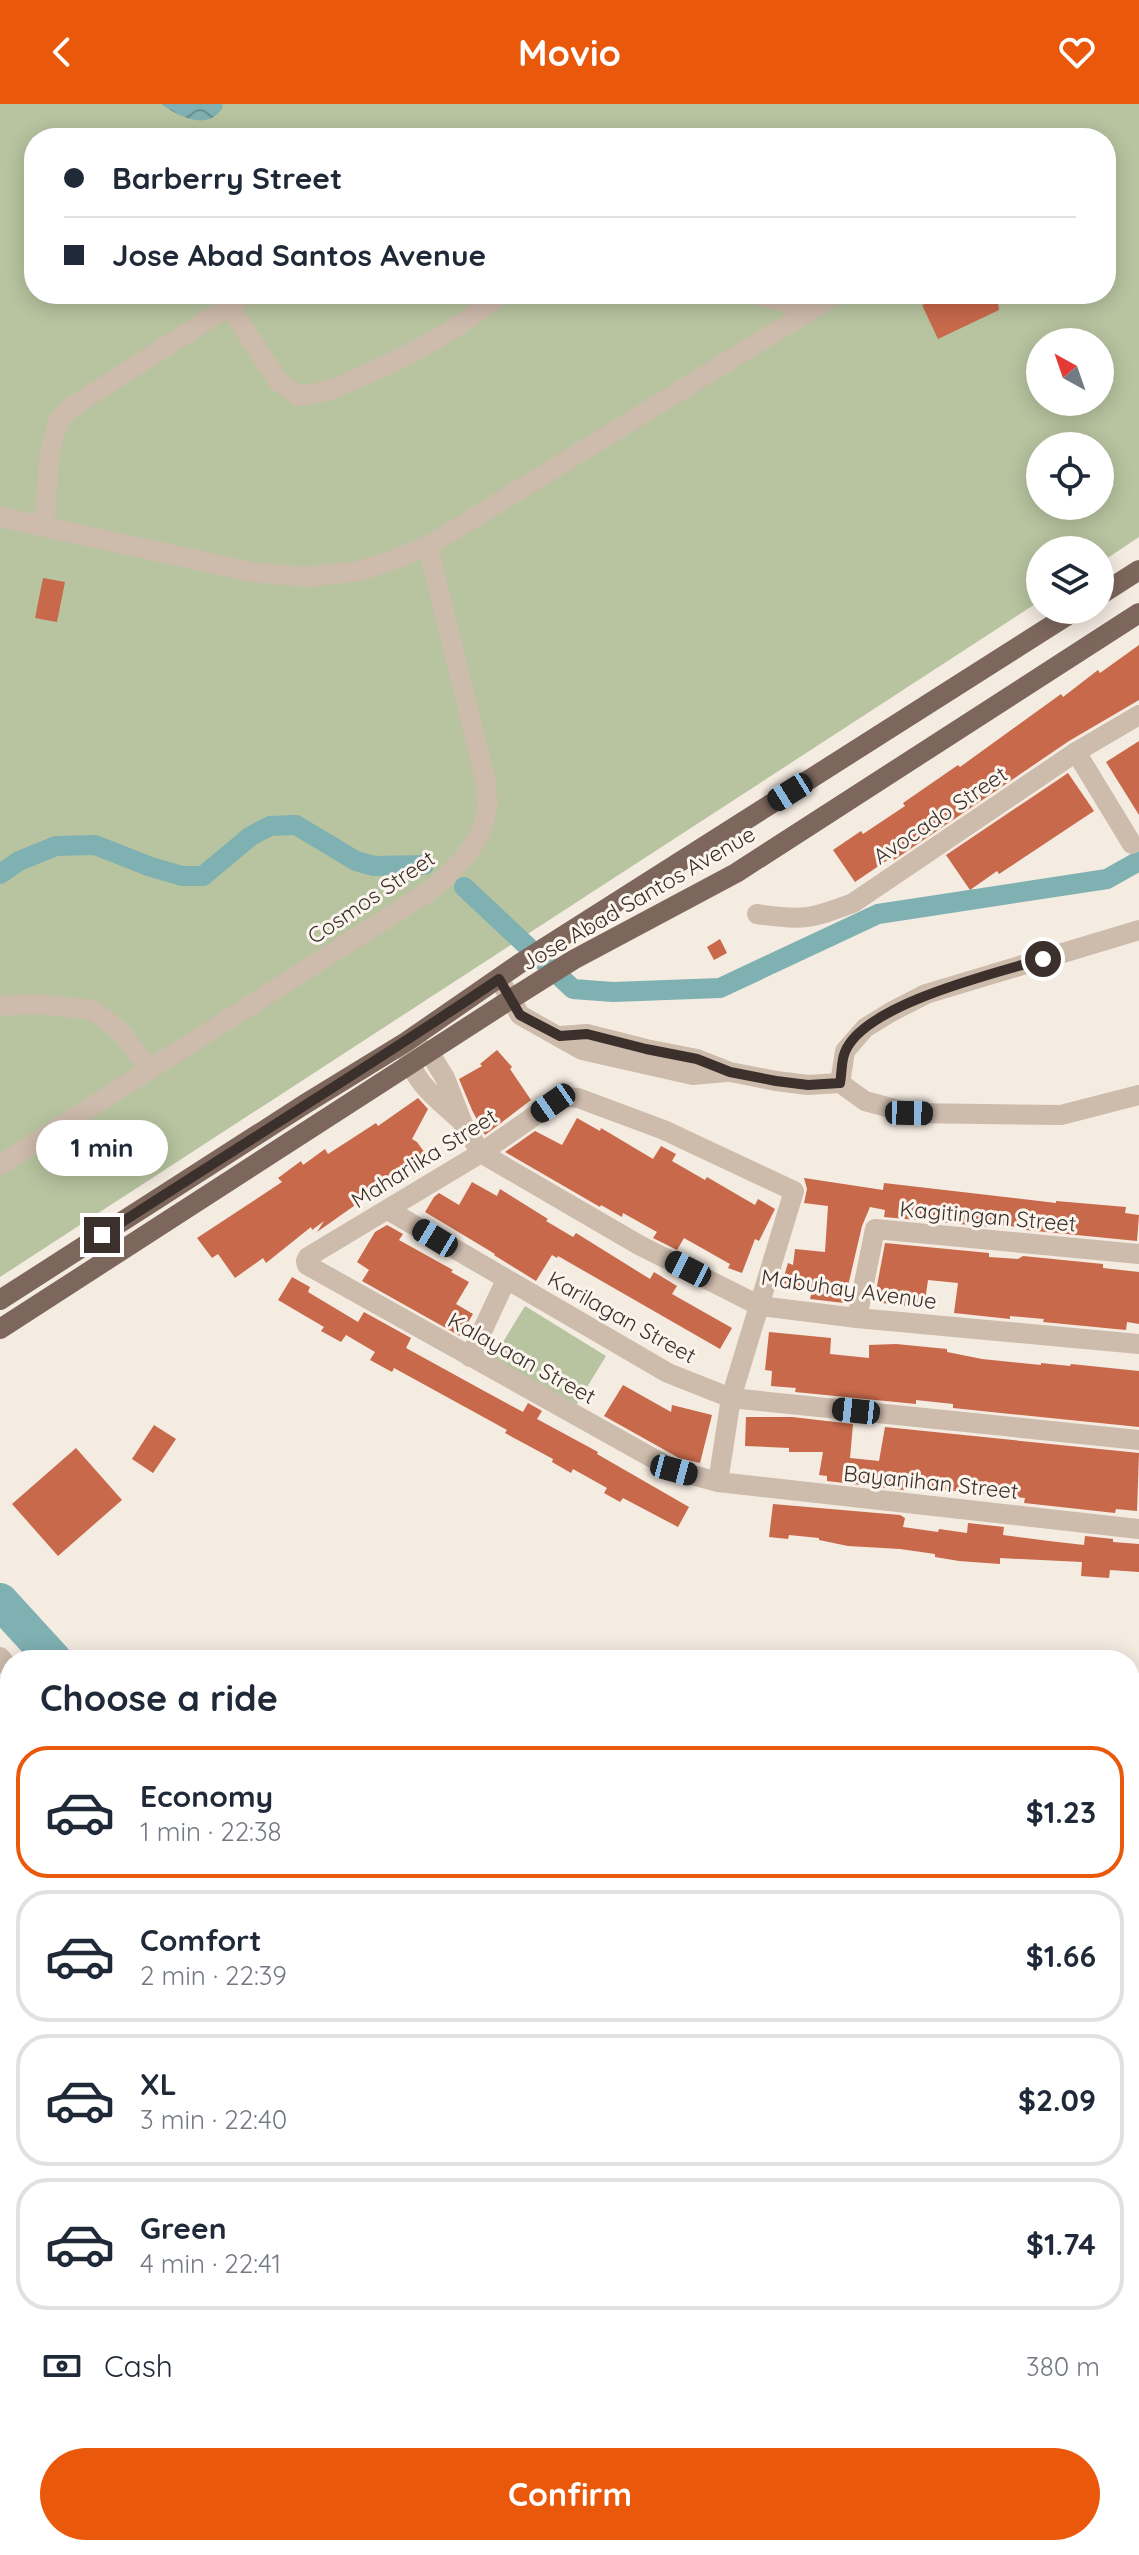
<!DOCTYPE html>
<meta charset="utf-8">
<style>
body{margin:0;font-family:Quicksand,sans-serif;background:#f6f6f7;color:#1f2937;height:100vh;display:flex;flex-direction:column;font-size:30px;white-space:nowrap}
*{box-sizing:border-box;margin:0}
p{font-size:26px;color:#747a83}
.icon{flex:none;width:44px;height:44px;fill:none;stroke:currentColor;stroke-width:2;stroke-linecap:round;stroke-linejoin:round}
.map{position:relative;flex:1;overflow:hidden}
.drawer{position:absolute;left:0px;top:1546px;width:1140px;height:906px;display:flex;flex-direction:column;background:#fff;border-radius:32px 32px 0 0;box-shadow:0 4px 20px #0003}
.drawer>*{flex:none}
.banner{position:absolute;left:24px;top:24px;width:1092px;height:176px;border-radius:32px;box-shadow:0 4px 20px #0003;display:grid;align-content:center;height:176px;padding:0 40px;background:#fff}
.needle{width:52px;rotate:320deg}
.fabs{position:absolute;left:1026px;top:224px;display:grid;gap:16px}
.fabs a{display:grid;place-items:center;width:88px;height:88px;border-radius:50%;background:#fff;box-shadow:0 4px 20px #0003;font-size:40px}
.end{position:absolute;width:36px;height:36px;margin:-18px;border:10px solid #3b302b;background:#fff;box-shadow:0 0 0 4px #fff}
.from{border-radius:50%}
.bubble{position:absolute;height:56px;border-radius:28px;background:#fff;box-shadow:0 4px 20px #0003;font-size:26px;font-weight:700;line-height:56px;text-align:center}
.car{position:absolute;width:24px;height:48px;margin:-24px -12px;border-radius:10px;box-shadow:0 0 6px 2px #0007;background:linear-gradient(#222 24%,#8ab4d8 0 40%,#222 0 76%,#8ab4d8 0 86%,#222 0)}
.banner b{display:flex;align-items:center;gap:28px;height:76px;font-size:30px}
.banner b+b{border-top:2px solid #e0e1e3}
.banner i{width:20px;height:20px;background:#1f2937}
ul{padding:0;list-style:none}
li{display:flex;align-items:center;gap:24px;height:132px;margin:0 16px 12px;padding:0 24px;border:4px solid #e0e1e3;border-radius:32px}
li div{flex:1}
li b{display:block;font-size:30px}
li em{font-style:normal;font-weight:700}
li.on{border-color:#ea580c}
li>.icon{width:72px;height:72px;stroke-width:1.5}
h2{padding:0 40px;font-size:36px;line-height:96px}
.pay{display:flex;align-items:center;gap:20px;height:88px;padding:0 40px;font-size:30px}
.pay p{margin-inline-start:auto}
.primary-button{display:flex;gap:16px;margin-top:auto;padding:16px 40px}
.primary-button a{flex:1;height:92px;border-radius:48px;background:#ea580c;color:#fff;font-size:32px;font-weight:700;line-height:92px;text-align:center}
header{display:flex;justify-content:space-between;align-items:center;height:104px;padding:0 40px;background:#ea580c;color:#fff;font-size:36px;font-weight:700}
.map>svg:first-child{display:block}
.grass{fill:#b8c4a0;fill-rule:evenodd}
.water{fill:url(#water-waves)}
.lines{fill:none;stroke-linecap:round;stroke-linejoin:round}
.stream{stroke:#7fb0b2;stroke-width:6}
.canal{stroke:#7fb0b2;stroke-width:20}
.river{stroke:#7fb0b2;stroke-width:36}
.building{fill:#c8694b}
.minor{stroke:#cdbbac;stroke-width:20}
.major{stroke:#7d675c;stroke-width:20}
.route{stroke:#3b302b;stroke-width:10}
.labels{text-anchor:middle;stroke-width:6;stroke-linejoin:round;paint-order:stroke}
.street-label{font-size:22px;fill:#3b302b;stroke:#fbf5ee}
</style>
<header><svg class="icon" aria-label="back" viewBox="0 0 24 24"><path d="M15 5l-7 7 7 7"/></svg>Movio<svg class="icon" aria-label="heart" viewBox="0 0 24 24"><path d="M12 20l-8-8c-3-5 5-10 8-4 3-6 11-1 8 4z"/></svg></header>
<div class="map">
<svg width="1139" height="2451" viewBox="0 0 1139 2451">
<defs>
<pattern id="water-waves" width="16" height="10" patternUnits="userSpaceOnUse" patternTransform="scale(2)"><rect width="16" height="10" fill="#7fb0b2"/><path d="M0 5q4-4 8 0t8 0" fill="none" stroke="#699091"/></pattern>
</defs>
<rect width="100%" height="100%" fill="#f4ebe1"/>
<g class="grass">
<path d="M0 0H1139V433L1100 459V446H1040V497L0 1173ZM34 34H1106V190H34ZM1040 238H1100V298H1040ZM1040 342H1100V402H1040Z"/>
<path d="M525 1202 606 1252 573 1306 492 1256Z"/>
</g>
<path class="water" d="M161 0H222L223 3C208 28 180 13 161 0Z"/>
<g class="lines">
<g class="stream">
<path d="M1130 1857 1139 1856"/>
<path d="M719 2442 727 2451"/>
</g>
<g class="canal">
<path d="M0 770 19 757 56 742 95 741 151 763 182 772H203L251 732 270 722 296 721 356 757 374 762 424 761"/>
<path d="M464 783 573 885 613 888 720 884 878 810 1107 775 1139 757"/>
</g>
<path class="river" d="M0 1497 54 1556"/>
</g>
<g class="building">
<path d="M953 190H997L999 206 938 235 922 201Z"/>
<path d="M43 474 65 478 57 518 35 514Z"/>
<path d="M1139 541V596L1069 637 894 756 892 753 855 778 833 746 861 727 863 730 905 702 903 699 958 661 960 663 1061 590 1063 593 1098 566 1100 569Z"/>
<path d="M1139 637V711L1106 658Z"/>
<path d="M1068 669 1094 707 999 770 997 767 970 786 946 751Z"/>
<path d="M720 835 727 849 714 856 707 843Z"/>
<path d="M497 946 512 963 510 965 531 996 485 1031 472 1006 459 975 482 962 480 960Z"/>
<path d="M418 994 428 1005 412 1035 417 1038 425 1049 359 1095 361 1097 317 1128 324 1117 312 1126 311 1123 266 1159 263 1154 235 1174 218 1150 212 1154 197 1134 282 1078 278 1074 301 1057 303 1061 325 1045 328 1050 376 1019 378 1022Z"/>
<path d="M577 1014 600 1027 601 1024 653 1055 661 1042 676 1050 672 1057 705 1076 707 1073 755 1101 758 1095 775 1105 759 1137 755 1135 742 1169 728 1164 730 1160 684 1134 677 1146 653 1134 657 1128 623 1109 622 1113 601 1101 600 1103 505 1048 535 1027 562 1041Z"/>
<path d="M804 1074 883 1086 884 1079 1056 1099V1097L1126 1103 1125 1109 1139 1111 1137 1137 1026 1126V1124L992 1120V1123L884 1113 885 1106 870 1103 862 1122 844 1199 810 1195 812 1187 782 1179 788 1159 793 1161 795 1145 825 1148 828 1102 804 1099 807 1085Z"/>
<path d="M472 1078 497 1092 500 1085 548 1115 546 1117 573 1133 576 1129 650 1175 654 1168 677 1182 672 1190 732 1224 720 1245 558 1152 557 1154 552 1151 536 1177 494 1151 495 1150 425 1108 434 1093 439 1089 459 1101Z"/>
<path d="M387 1121 403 1130 399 1136 453 1166 451 1168 469 1178 456 1200 473 1210 460 1232 362 1177 369 1166 357 1158 375 1128Z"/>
<path d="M885 1139 989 1149V1153L1018 1155 1023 1152 1103 1160V1164L1139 1168V1220L1127 1218 1126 1226 1043 1218 1044 1215 1010 1212V1215L954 1209 958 1179 928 1176 924 1204 874 1198Z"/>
<path d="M292 1173 310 1183 308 1188 358 1218 364 1208 411 1234 406 1244 486 1288 523 1308 528 1299 542 1307 537 1315 598 1348 597 1350 689 1403 678 1423 623 1394 620 1398 604 1389 607 1384 573 1365 571 1369 552 1358 553 1355 505 1329 507 1326 394 1264 392 1268 370 1256 375 1248 346 1231 341 1238 321 1227 324 1223 278 1196Z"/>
<path d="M769 1228 831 1234 830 1250 869 1254V1241L896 1240 947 1245V1248L982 1255 1041 1261V1259L1070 1262 1071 1260 1139 1267V1323L953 1304V1300L916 1296V1300L795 1288 796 1284 771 1282 772 1267 765 1266Z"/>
<path d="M623 1281 671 1308 672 1301 712 1311 700 1359 679 1354 604 1312Z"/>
<path d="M746 1313H792L853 1320 850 1354 879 1357 885 1323 1139 1349 1137 1407 1116 1405 1115 1409 1024 1399 1025 1394 904 1382V1386L827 1377V1372L819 1371 823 1348H789V1344L745 1342Z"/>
<path d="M154 1321 176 1335 153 1369 132 1355Z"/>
<path d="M76 1344 122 1396 58 1452 12 1400Z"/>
<path d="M773 1400 900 1411 905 1414 903 1423 938 1428 939 1425 967 1429 968 1419 1004 1423 1003 1431 1049 1437 1084 1441 1085 1432 1113 1435V1438L1139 1440V1468L1110 1466 1109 1474 1081 1472 1082 1458 1000 1454V1460L959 1457 935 1453V1450L900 1445 848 1442 819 1436V1434L789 1431 788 1435 769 1433Z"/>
</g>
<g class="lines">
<g class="minor">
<path d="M753 190 812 205"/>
<path d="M229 202 278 277 299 292C325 290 345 280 369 269 421 246 456 226 501 190"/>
<path d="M0 413 251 468 306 473 359 467 393 456 428 442 837 190"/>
<path d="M44 422 50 346 59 316 72 303 247 190"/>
<path d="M1076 648 1132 740"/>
<path d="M757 810C803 817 810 815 853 799L1076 648 1139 611"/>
<path d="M499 875 520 911 582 946 693 971 726 968"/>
<path d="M0 902 36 900 93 906 120 927 149 965"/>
<path d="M560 932 587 930 646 945 697 955 730 968 776 977 808 981 840 979 865 997 909 1009 1061 1011 1139 991"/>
<path d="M415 942 429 948 445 974 463 1020 481 1049 639 1141 760 1202 857 1214 1139 1240"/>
<path d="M407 946C411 976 437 995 458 1014"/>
<path d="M840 979 845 947 865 924 891 908 926 890 1139 826"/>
<path d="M0 1061 431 786C454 765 480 743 486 710 489 701 486 689 486 679L428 442"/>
<path d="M388 1106 668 1269 731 1294 1139 1336"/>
<path d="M857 1214 875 1125 1139 1150"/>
<path d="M470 1253 506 1176"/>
<path d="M718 1378 731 1294 794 1087 664 1026 578 994 565 993 553 999 481 1049 308 1153 306 1157 307 1161 674 1366 718 1378 1139 1425"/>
<path d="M0 1553 10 1565"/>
<path d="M0 1880 10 1865"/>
<path d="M0 2074 10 2060"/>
<path d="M0 2251 10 2238"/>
<path d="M0 2335 10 2342"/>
<path d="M148 2442 161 2451"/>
<path d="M506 2442 509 2448 515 2451"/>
<path d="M614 2442 617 2451"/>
<path d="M246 2451 252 2442"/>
<path d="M383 2451 389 2442"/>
</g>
<g class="major">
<path d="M1100 491 1139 466"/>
<path d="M0 1196 305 1000 406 938 519 860 1076 506"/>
<path d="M0 1225 511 895 573 856 736 769 1139 509"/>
</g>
</g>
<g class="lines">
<path class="route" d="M102 1131C234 1045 369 963 499 875L520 911 560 932 587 930 646 945 697 955 730 968 776 977 808 981 840 979C842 969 841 957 845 948 864 900 996 869 1043 855"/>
</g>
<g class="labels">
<g class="street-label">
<text transform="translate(940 711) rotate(-34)" y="8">Avocado Street</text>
<text transform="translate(371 793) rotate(-34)" y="8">Cosmos Street</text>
<text transform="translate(638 794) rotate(-30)" y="8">Jose Abad Santos Avenue</text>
<text transform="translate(424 1054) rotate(-32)" y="8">Maharlika Street</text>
<text transform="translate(988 1112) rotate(5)" y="8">Kagitingan Street</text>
<text transform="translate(849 1185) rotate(8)" y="8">Mabuhay Avenue</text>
<text transform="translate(622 1213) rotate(29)" y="8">Karilagan Street</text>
<text transform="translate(522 1254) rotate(29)" y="8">Kalayaan Street</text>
<text transform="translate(931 1378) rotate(6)" y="8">Bayanihan Street</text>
</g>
</g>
</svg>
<div class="fabs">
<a><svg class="needle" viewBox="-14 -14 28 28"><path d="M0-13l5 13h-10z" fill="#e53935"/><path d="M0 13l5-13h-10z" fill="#747a83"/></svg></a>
<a><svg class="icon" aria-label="locate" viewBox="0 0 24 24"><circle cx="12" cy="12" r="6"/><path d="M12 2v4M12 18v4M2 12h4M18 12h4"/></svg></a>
<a><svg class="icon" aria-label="layers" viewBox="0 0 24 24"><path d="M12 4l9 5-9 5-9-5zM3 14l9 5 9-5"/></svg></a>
</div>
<i class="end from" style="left:1043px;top:855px"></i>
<i class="end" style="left:102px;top:1131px"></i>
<div class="bubble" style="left:36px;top:1016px;width:132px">1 min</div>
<i class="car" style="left:790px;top:688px;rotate:238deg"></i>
<i class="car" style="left:553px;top:999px;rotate:235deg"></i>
<i class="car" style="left:909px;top:1009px;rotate:91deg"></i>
<i class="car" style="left:435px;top:1134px;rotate:301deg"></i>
<i class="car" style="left:688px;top:1165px;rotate:297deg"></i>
<i class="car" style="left:856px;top:1307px;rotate:276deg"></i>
<i class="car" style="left:674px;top:1366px;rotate:105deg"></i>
<div class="banner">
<b><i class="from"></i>Barberry Street</b>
<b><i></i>Jose Abad Santos Avenue</b>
</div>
<section class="drawer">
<h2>Choose a ride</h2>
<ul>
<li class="on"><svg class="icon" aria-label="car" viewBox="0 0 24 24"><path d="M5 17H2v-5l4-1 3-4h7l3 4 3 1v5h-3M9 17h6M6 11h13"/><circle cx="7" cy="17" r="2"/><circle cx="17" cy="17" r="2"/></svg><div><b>Economy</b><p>1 min · 22:38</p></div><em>$1.23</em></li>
<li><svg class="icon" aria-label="car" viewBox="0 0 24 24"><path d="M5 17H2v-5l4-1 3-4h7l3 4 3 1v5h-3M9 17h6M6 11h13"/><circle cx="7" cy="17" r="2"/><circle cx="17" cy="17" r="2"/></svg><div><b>Comfort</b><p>2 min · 22:39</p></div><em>$1.66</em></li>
<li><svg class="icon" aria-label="car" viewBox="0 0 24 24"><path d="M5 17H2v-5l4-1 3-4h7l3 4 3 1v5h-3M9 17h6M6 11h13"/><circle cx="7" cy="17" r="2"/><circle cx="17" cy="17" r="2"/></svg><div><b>XL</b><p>3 min · 22:40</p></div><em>$2.09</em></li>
<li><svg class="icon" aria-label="car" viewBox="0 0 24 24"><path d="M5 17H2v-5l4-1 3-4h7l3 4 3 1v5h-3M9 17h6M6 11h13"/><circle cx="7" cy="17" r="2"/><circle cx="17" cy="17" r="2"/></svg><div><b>Green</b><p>4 min · 22:41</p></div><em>$1.74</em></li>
</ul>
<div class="pay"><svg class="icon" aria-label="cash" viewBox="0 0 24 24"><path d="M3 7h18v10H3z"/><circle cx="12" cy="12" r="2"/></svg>Cash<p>380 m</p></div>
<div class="primary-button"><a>Confirm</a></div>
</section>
</div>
